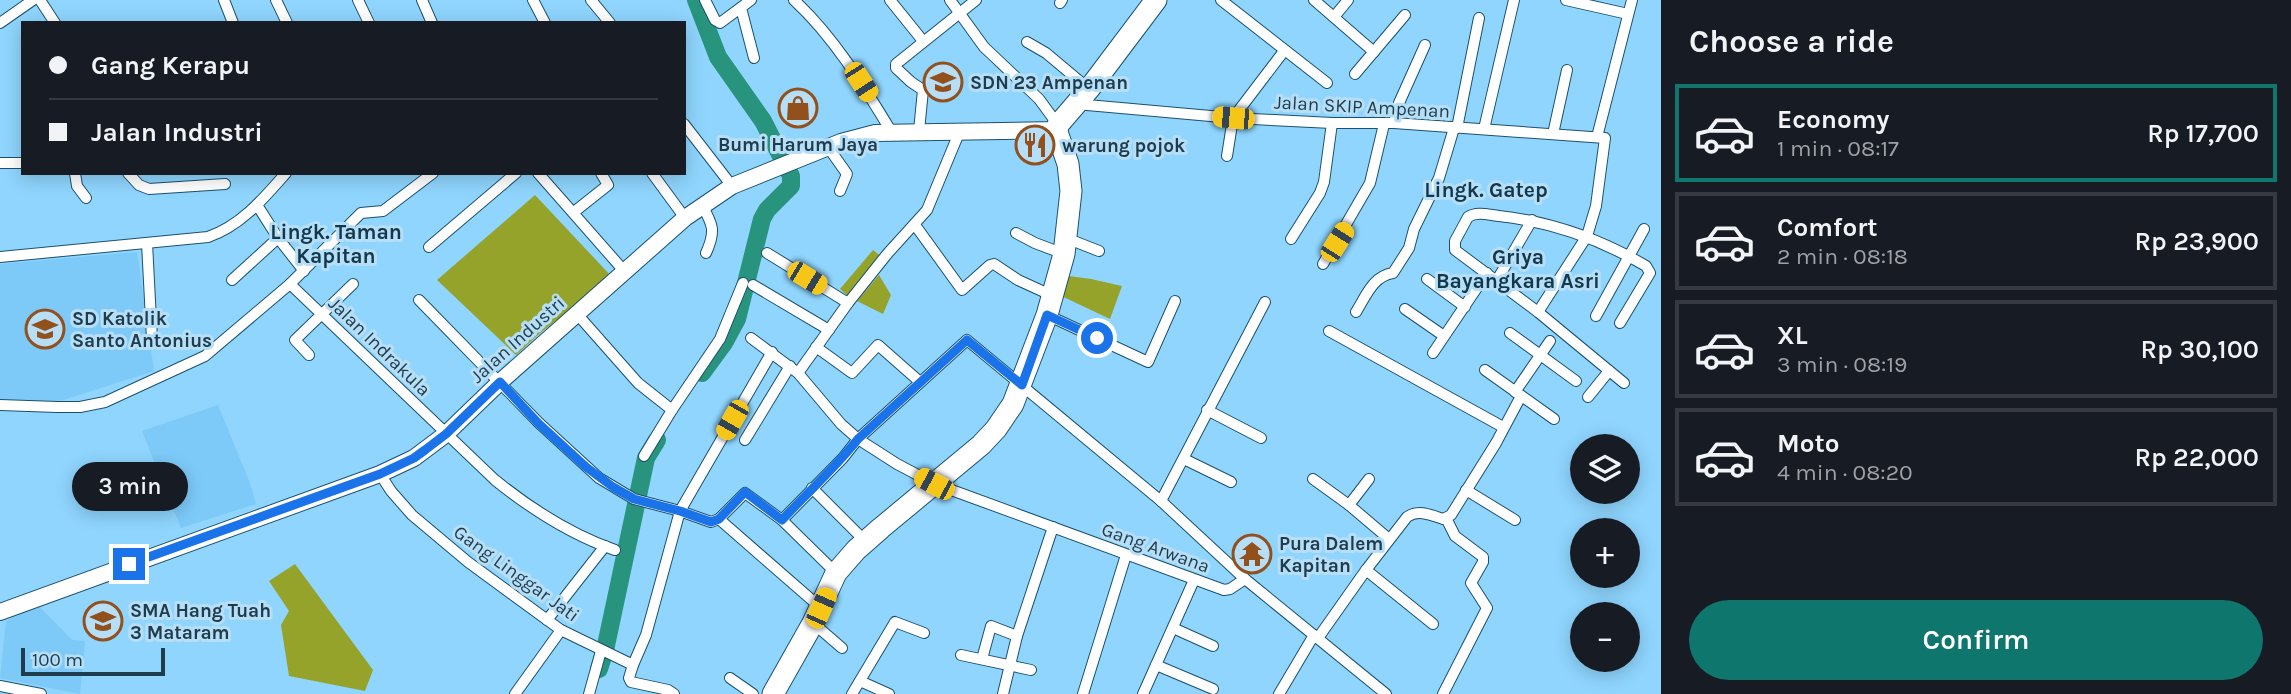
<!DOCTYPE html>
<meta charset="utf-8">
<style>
body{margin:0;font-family:Karla,sans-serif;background:#242831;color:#f1f3f6;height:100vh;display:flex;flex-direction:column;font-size:26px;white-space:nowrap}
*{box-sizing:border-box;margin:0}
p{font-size:23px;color:#9ea1a6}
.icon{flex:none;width:38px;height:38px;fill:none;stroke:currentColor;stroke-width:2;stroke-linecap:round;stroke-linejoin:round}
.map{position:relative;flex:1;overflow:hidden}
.details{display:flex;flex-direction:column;background:#171b24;width:630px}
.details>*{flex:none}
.top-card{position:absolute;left:21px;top:21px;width:665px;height:154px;border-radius:0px;box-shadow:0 4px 18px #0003;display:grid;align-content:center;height:154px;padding:0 28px;background:#171b24}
.controls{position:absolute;left:1570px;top:434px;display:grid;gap:14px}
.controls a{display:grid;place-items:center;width:70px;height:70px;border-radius:50%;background:#171b24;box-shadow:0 4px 18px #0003;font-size:35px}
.scale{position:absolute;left:21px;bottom:18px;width:144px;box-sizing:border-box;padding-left:7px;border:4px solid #1f3c4c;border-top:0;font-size:19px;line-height:24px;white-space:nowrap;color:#1f3c4c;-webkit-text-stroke:5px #b6def7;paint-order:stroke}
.end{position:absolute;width:32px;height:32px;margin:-16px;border:9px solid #1a73e8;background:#fff;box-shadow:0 0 0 4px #fff}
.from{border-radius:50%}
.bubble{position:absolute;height:49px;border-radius:24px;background:#171b24;box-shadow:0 4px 18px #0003;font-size:23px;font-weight:600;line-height:49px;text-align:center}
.car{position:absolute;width:21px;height:42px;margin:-21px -10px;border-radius:9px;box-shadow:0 0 5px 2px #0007;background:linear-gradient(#f5c518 24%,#345 0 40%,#f5c518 0 76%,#345 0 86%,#f5c518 0)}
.top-card b{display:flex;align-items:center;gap:24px;height:66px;font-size:26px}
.top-card b+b{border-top:2px solid #363941}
.top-card i{width:18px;height:18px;background:#f1f3f6}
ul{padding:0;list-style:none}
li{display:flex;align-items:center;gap:21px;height:98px;margin:0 14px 10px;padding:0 14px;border:4px solid #363941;border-radius:0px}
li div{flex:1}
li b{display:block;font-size:26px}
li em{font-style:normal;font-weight:600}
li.on{border-color:#0f766e}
li>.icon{width:63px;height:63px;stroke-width:1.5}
h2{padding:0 28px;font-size:32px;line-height:84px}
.action{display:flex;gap:14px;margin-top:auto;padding:14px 28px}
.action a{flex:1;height:80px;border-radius:42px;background:#0f766e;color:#fff;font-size:28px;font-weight:600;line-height:80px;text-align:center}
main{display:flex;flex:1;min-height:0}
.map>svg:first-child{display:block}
.built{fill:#7dcaf8}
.green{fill:#96a32b}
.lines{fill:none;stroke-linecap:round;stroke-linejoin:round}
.river{stroke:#29947e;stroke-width:18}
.street-casing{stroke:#1b516d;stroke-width:12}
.secondary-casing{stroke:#1b516d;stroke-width:18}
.highway-casing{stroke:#1b516d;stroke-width:23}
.street{stroke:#fff;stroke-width:10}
.secondary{stroke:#fff;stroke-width:16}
.highway{stroke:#fff;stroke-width:21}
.route{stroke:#1a73e8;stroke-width:9}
.labels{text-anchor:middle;stroke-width:6;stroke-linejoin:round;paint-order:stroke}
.poi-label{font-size:19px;font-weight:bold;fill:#1f3c4c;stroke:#b6def7;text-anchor:start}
.street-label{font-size:19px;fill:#1f3c4c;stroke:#b6def7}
.neighbourhood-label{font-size:21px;font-weight:bold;fill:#13384c;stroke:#b6def7}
</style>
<main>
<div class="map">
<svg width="1661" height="694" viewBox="0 0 1661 694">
<rect width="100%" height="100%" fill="#8fd5fe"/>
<g class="built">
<path d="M137 252 154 371 54 403 0 401V264Z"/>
<path d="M218 405 250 483 256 504 181 528 142 431Z"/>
<path d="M38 605 72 640 85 641 80 694 0 678 6 621Z"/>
</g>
<g class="green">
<path d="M535 195 612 277 540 333 516 355 437 280Z"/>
<path d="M873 250 882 257 849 297 840 289Z"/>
<path d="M879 275 891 295 883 314 857 301Z"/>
<path d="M1062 275 1091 279 1122 286 1110 319 1055 293Z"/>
<path d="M295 564 373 670 365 691 289 676 281 625 289 611 269 581Z"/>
</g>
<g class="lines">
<g class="river">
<path d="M696 0 718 57 763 121 791 176V186L767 210 762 219 737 319 724 343 702 373"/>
<path d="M599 669 605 650 646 458 657 440"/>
</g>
<defs>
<g id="street">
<path d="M40 0 55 23"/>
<path d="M224 0 233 23"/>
<path d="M276 0 287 23"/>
<path d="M358 0 369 23"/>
<path d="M422 0 432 23"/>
<path d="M533 0 545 23"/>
<path d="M591 0 610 23"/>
<path d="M705 0 715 20 720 23 751 0"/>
<path d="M794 0C834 37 863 85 891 131"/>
<path d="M890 0 923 41"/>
<path d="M950 0 984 47 1039 99 1058 125"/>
<path d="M1221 0 1327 83"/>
<path d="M1314 0 1374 52"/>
<path d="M1566 0 1628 14"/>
<path d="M1060 3 1062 0"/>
<path d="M741 8 754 58"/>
<path d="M1334 17 1348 0"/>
<path d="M0 23 33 0"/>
<path d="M1027 42 1046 53 1089 89"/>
<path d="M1355 74 1405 15"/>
<path d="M1076 104 1233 118 1332 123H1394L1605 138 1596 206 1587 236 1538 312"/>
<path d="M1394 123 1399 103 1425 45"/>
<path d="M684 124 732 186"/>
<path d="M1457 128 1479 18"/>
<path d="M1484 129 1514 0"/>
<path d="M919 131 923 90 911 82 896 68V64L976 0"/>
<path d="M1553 134 1567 70"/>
<path d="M1597 137 1632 0"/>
<path d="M828 147 847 174 840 191"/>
<path d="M1227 156 1233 118 1284 51"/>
<path d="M0 163H23"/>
<path d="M75 173 77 186 86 198"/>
<path d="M128 173 139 185 149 189 225 184"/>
<path d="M538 173 625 272"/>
<path d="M652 173 685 218"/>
<path d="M257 205 278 238 304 271"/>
<path d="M702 205C713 225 716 231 706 253"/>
<path d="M574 212 608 185 601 173"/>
<path d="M915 225 962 290 990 265 994 264 1018 280 1053 296"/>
<path d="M1016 233 1035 243 1064 254"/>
<path d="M1066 238 1099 251"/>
<path d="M1291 239 1320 193 1324 182 1332 123"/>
<path d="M147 243 152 339"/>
<path d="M429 247 516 173"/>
<path d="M767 253 848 303"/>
<path d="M0 257 208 237C241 226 264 198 286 173"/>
<path d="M1323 264 1370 183 1384 124"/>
<path d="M1427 279 1465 307"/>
<path d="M232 280 278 238"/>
<path d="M1497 280 1532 220"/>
<path d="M290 284 495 480C531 509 572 535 615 550"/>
<path d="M753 285 829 330"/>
<path d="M419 300 539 423 599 478 634 499 680 511 711 522 719 519 745 493 782 520 836 573"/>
<path d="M1405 309 1444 336"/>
<path d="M1356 312C1366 296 1373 276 1393 273L1409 248 1414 229 1439 178 1454 128"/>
<path d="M577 314 638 383 672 410 644 456"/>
<path d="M1047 315 1148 362 1175 301"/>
<path d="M1596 316 1644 229"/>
<path d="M1620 323 1650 273 1646 266C1600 239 1553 222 1499 216 1489 215 1477 211 1468 217L1455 241V250L1538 312 1624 383"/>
<path d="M1329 331 1503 427"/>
<path d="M1510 333 1576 381"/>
<path d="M751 338 798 373 841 424 858 439 897 464 935 484 1224 590 1230 589 1245 579"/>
<path d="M816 347 852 373 878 345 920 382"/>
<path d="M1433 353 1487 273"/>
<path d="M309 355 295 340 353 284"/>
<path d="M1485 370 1554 419"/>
<path d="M798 373 848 303 888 253 927 210 959 133"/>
<path d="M1515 392 1550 341"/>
<path d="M1588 397 1609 371"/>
<path d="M0 405 57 407H80L105 402 205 356 290 284 361 213 383 211 433 173"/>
<path d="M672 410 720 339 743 283"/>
<path d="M1207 410 1261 438"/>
<path d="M745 440 790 366"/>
<path d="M1184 459 1231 482"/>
<path d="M380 474 391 491 412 515 468 562 561 630 633 665 629 678 631 682 668 690 674 694"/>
<path d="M1313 479 1349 505 1389 539"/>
<path d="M812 488 866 542"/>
<path d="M1466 490 1515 520"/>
<path d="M1161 501 1265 302"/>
<path d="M1349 505 1369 479"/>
<path d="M719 519 821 608"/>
<path d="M782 520 843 458 858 439 967 340 1161 501 1245 579 1386 694"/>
<path d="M1366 570 1433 624"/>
<path d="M547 620 605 546"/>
<path d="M813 623 842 648"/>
<path d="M1173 628 1213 646"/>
<path d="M1318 638 1366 570 1407 517C1418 509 1431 515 1443 519L1451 515 1496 443 1521 396"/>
<path d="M961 655 1031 670"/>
<path d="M982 659 991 626 1017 636"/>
<path d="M633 665 646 635 680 511 772 352"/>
<path d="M1156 665 1213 689"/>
<path d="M730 678 753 694"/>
<path d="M860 681 889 694"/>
<path d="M0 686 41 694"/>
<path d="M515 694 561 630"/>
<path d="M589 694 601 651"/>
<path d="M852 694 895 622 924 633"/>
<path d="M1003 694 1017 636 1053 527"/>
<path d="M1083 694 1126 555"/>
<path d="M1143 694 1194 580"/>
<path d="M1279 694 1314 635"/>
<path d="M1443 694 1487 608 1471 583 1483 562V557L1455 536 1446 518"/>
</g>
<path id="secondary" d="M0 612 380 474 414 458 446 434 500 382 685 218 732 186 841 142 875 133 1057 130"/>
<path id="highway" d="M773 694 813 623 836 573 856 550 881 528 981 445 996 429 1013 404 1047 315 1064 254 1071 191 1068 164 1057 132 1058 125 1089 89 1156 0"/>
</defs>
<use href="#street" class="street-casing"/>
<use href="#secondary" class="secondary-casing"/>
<use href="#highway" class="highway-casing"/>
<use href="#street" class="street"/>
<use href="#secondary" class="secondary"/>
<use href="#highway" class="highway"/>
</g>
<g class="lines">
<path class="route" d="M129 564 380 474 414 458 425 450 446 434 500 382 538 423 586 467 613 487 634 499 680 511 711 522 719 519 745 492 782 520C807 493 835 468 858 439L967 340 1022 385 1047 315 1097 338"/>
</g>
<defs>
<symbol id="school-ring" viewBox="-11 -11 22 22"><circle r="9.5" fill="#b6def7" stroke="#92511c" stroke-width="1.5"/><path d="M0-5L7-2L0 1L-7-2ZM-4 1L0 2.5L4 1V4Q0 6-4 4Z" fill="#92511c"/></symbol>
<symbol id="shop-ring" viewBox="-11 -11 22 22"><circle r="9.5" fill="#b6def7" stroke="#92511c" stroke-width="1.5"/><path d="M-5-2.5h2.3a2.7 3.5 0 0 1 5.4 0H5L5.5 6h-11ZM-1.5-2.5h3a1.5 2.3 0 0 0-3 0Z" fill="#92511c"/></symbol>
<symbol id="restaurant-ring" viewBox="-11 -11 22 22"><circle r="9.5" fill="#b6def7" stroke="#92511c" stroke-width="1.5"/><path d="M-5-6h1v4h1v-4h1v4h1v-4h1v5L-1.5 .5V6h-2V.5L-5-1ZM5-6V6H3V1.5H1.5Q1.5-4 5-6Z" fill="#92511c"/></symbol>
<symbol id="temple-ring" viewBox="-11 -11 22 22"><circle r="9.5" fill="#b6def7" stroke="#92511c" stroke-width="1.5"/><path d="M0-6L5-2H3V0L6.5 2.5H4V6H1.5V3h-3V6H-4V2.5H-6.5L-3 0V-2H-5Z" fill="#92511c"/></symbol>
</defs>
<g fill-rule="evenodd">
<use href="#school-ring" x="921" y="60" width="44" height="44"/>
<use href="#shop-ring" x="776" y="86" width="44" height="44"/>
<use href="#restaurant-ring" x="1013" y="123" width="44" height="44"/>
<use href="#school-ring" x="23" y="307" width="44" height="44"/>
<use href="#temple-ring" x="1230" y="532" width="44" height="44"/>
<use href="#school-ring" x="81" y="599" width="44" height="44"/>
</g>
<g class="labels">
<g class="poi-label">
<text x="970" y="89">SDN 23 Ampenan</text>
<text x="798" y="151" text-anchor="middle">Bumi Harum Jaya</text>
<text x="1062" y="152">warung pojok</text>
<text x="72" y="325">SD Katolik<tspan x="72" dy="22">Santo Antonius</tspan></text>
<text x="1279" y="550">Pura Dalem<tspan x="1279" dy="22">Kapitan</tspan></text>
<text x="130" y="617">SMA Hang Tuah<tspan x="130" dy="22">3 Mataram</tspan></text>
</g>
<g class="street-label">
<text transform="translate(1362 106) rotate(3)" y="7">Jalan SKIP Ampenan</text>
<text transform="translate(517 339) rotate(-42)" y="7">Jalan Industri</text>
<text transform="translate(380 346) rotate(44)" y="7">Jalan Indrakula</text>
<text transform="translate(1156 547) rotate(20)" y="7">Gang Arwana</text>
<text transform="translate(517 573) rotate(36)" y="7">Gang Linggar Jati</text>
</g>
<g class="neighbourhood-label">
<text x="1486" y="197">Lingk. Gatep</text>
<text x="336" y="239">Lingk. Taman<tspan x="336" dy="24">Kapitan</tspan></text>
<text x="1518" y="264">Griya<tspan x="1518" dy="24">Bayangkara Asri</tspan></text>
</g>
</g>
</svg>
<div class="controls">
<a><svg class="icon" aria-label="layers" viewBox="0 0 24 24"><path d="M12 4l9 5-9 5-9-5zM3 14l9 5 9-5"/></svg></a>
<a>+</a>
<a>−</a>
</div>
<div class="scale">100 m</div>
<i class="end from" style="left:1097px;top:338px"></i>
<i class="end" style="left:129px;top:564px"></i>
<div class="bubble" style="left:72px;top:462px;width:116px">3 min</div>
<i class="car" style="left:861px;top:82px;rotate:147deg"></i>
<i class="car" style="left:1233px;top:118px;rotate:275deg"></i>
<i class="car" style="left:1337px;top:242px;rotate:32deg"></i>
<i class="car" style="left:807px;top:278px;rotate:121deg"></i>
<i class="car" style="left:732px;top:420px;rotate:210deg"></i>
<i class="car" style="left:934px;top:484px;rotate:298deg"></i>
<i class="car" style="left:821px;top:608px;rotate:24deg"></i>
<div class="top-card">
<b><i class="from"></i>Gang Kerapu</b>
<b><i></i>Jalan Industri</b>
</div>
</div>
<section class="details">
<h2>Choose a ride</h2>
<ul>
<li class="on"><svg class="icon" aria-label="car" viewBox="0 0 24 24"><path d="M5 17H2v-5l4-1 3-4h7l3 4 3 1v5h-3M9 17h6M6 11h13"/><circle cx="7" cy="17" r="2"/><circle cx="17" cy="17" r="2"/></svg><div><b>Economy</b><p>1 min · 08:17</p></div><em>Rp 17,700</em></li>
<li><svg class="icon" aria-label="car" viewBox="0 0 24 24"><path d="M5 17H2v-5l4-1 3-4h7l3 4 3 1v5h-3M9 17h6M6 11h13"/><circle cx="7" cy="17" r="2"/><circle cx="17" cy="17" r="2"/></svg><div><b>Comfort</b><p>2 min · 08:18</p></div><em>Rp 23,900</em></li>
<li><svg class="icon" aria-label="car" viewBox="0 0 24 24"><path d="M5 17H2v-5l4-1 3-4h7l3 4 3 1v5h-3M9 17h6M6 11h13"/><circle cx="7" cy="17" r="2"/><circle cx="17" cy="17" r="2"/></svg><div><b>XL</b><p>3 min · 08:19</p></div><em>Rp 30,100</em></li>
<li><svg class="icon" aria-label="car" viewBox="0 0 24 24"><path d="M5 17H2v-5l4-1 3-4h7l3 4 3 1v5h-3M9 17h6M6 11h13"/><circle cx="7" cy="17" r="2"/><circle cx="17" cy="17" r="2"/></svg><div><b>Moto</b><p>4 min · 08:20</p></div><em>Rp 22,000</em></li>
</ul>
<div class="action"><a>Confirm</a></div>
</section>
</main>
